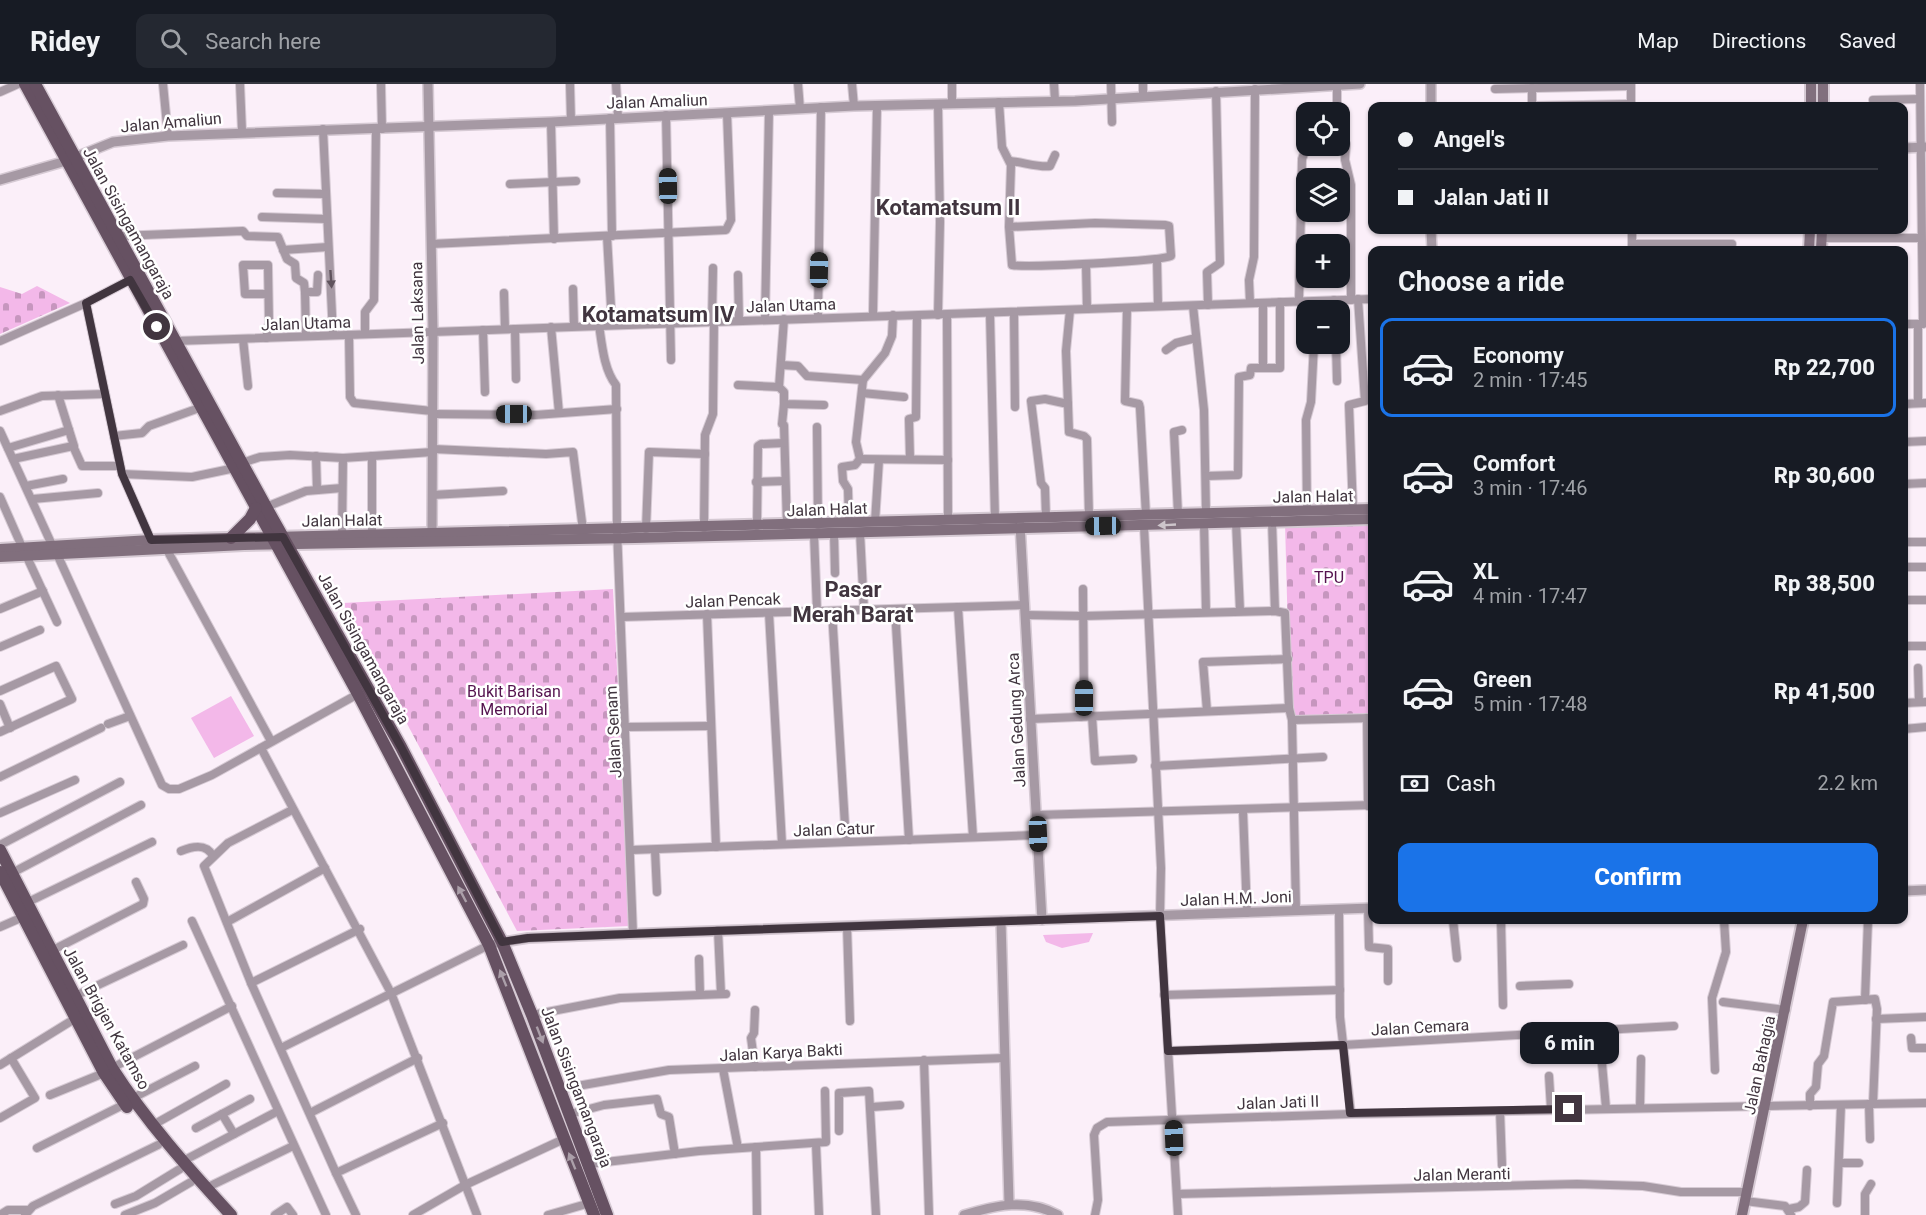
<!DOCTYPE html>
<meta charset="utf-8">
<style>
body{margin:0;font-family:Roboto,sans-serif;background:#242831;color:#f1f3f6;height:100vh;display:flex;flex-direction:column;font-size:22px;white-space:nowrap}
*{box-sizing:border-box;margin:0}
p{font-size:20px;color:#9ea1a6}
.icon{flex:none;width:33px;height:33px;fill:none;stroke:currentColor;stroke-width:2;stroke-linecap:round;stroke-linejoin:round}
.map{position:relative;flex:1;overflow:hidden}
.panel{position:absolute;left:1368px;top:162px;width:540px;height:678px;display:flex;flex-direction:column;background:#171b24;border-radius:12px;box-shadow:0 2px 4px #0004}
.panel>*{flex:none}
.top-card{position:absolute;left:1368px;top:18px;width:540px;height:132px;border-radius:12px;box-shadow:0 2px 4px #0004;display:grid;align-content:center;height:132px;padding:0 30px;background:#171b24}
.controls{position:absolute;left:1296px;top:18px;display:grid;gap:12px}
.controls a{display:grid;place-items:center;width:54px;height:54px;border-radius:12px;background:#171b24;box-shadow:0 2px 4px #0004;font-size:30px}
.end{position:absolute;width:27px;height:27px;margin:-14px;border:8px solid #41353f;background:#fff;box-shadow:0 0 0 3px #fff}
.from{border-radius:50%}
.bubble{position:absolute;height:42px;border-radius:12px;background:#171b24;box-shadow:0 2px 4px #0004;font-size:20px;font-weight:800;line-height:42px;text-align:center}
.car{position:absolute;width:18px;height:36px;margin:-18px -9px;border-radius:8px;box-shadow:0 0 4px 2px #0007;background:linear-gradient(#222 24%,#8ab4d8 0 40%,#222 0 76%,#8ab4d8 0 86%,#222 0)}
.top-card b{display:flex;align-items:center;gap:21px;height:57px;font-size:22px}
.top-card b+b{border-top:2px solid #363941}
.top-card i{width:15px;height:15px;background:#f1f3f6}
ul{padding:0;list-style:none}
li{display:flex;align-items:center;gap:18px;height:99px;margin:0 12px 9px;padding:0 18px;border:3px solid transparent;border-radius:12px}
li div{flex:1}
li b{display:block;font-size:22px}
li em{font-style:normal;font-weight:800}
li.current{border-color:#1a73e8}
li>.icon{width:54px;height:54px;stroke-width:1.5}
h2{padding:0 30px;font-size:27px;line-height:72px}
.pay{display:flex;align-items:center;gap:15px;height:66px;padding:0 30px;font-size:22px}
.pay p{margin-inline-start:auto}
.primary-button{display:flex;gap:12px;margin-top:auto;padding:12px 30px}
.primary-button a{flex:1;height:69px;border-radius:12px;background:#1a73e8;color:#fff;font-size:24px;font-weight:800;line-height:69px;text-align:center}
header{display:flex;align-items:center;gap:36px;box-sizing:border-box;height:84px;padding:0 30px;background:#171b24;border-bottom:2px solid #363941}
header strong{font-size:28px}
nav{display:flex;gap:33px;margin-inline-start:auto;font-size:21px}
.search{width:420px;height:54px;background:#242831;display:flex;align-items:center;gap:15px;box-sizing:border-box;padding:0 21px;border-radius:12px;color:#9ea1a6;font-size:22px}
.map>svg:first-child{display:block}
.green{fill:#f3b8e9}
.cemetery{fill:url(#cemetery-stones)}
.lines{fill:none;stroke-linecap:round;stroke-linejoin:round}
.minor-casing{stroke:#d6cad4;stroke-width:10}
.tertiary-casing{stroke:#d6cad4;stroke-width:12}
.secondary-casing{stroke:#d6cad4;stroke-width:14}
.primary-casing{stroke:#d6cad4;stroke-width:15}
.minor{stroke:#a699a4;stroke-width:8}
.tertiary{stroke:#a699a4;stroke-width:9}
.secondary{stroke:#816f7d;stroke-width:10}
.primary{stroke:#665162;stroke-width:12}
.oneway{fill:#5f535d}
.oneway2{fill:#cdc5cb}
.oneway3{fill:#ab9fa9}
.route{stroke:#41353f;stroke-width:8}
.labels{text-anchor:middle;stroke-width:5;stroke-linejoin:round;paint-order:stroke}
.street-label{font-size:16px;fill:#41353f;stroke:#fff}
.park-label{font-size:16px;fill:#55134f;stroke:#fff}
.district-label{font-size:22px;font-weight:bold;fill:#41353f;stroke:#fff}
</style>
<header>
<strong>Ridey</strong>
<div class="search"><svg class="icon" aria-label="search" viewBox="0 0 24 24"><circle cx="10" cy="10" r="6"/><path d="M15 15l6 6"/></svg>Search here</div>
<nav><a>Map</a><a>Directions</a><a>Saved</a></nav>
</header>
<div class="map">
<svg width="1926" height="1131" viewBox="0 0 1926 1131">
<defs>
<pattern id="cemetery-stones" width="16" height="16" patternUnits="userSpaceOnUse" patternTransform="scale(1.5)"><rect width="16" height="16" fill="#f3b8e9"/><path d="M2 7V4a2 2 0 0 1 4 0v3zM10 15v-3a2 2 0 0 1 4 0v3z" fill="#c696be"/></pattern>
</defs>
<rect width="100%" height="100%" fill="#fbeff9"/>
<g class="green">
<path d="M231 612 254 652 214 674 191 634Z"/>
<path d="M1093 849 1089 858 1062 864 1046 858 1043 851Z"/>
</g>
<g class="cemetery">
<path d="M37 202 70 219 0 250V203L22 210Z"/>
<path d="M1372 436V632L1295 633 1290 628 1285 438Z"/>
<path d="M613 505 630 842 517 847 343 519Z"/>
</g>
<g class="lines">
<defs>
<g id="minor">
<path d="M163 0 168 52"/>
<path d="M240 0 242 47"/>
<path d="M381 0 382 45"/>
<path d="M570 0 571 37"/>
<path d="M616 0 618 33"/>
<path d="M798 0 800 25"/>
<path d="M852 0 854 22"/>
<path d="M952 0V20"/>
<path d="M1054 0 1055 17"/>
<path d="M1111 0 1112 38"/>
<path d="M1143 0V11"/>
<path d="M1631 0V22"/>
<path d="M1920 0 1923 240"/>
<path d="M1337 1V28"/>
<path d="M1532 4V22"/>
<path d="M1495 5 1631 2"/>
<path d="M0 8 18 0"/>
<path d="M1873 16 1920 15"/>
<path d="M999 18 1002 63 1011 81 1009 143 1012 181C1027 184 1161 177 1171 172L1169 142 1165 141 1095 139 1009 143"/>
<path d="M938 20 940 138 938 231"/>
<path d="M1534 22 1631 20"/>
<path d="M666 31 671 276"/>
<path d="M610 34 612 152"/>
<path d="M551 38 554 155"/>
<path d="M323 45 333 251"/>
<path d="M1340 49 1346 60 1345 76 1351 101V216"/>
<path d="M1010 77C1022 78 1041 84 1050 82L1055 71"/>
<path d="M510 100 576 97"/>
<path d="M277 109 325 110"/>
<path d="M262 133 326 135"/>
<path d="M1632 146V166"/>
<path d="M119 152 243 147 247 152 278 153 287 175 295 180 296 194 304 199 305 208"/>
<path d="M607 152 612 241"/>
<path d="M1821 154H1921"/>
<path d="M431 160 726 146 731 136 727 29"/>
<path d="M1633 160H1732"/>
<path d="M283 166 328 163"/>
<path d="M1157 176 1158 222"/>
<path d="M1086 180 1087 225"/>
<path d="M738 191 739 236"/>
<path d="M573 205 574 242"/>
<path d="M504 209 505 245"/>
<path d="M1334 216 1335 226"/>
<path d="M1299 217 1302 75 1307 62"/>
<path d="M86 219 122 390 151 456"/>
<path d="M1250 219 1249 196 1254 173 1255 5"/>
<path d="M1263 219V284"/>
<path d="M1208 221 1207 188 1220 179 1216 7"/>
<path d="M1193 222 1204 326 1206 429"/>
<path d="M1127 224 1125 317 1139 320 1140 324 1146 431"/>
<path d="M1070 226 1066 267 1069 348 1084 352 1087 355 1089 432"/>
<path d="M1014 229 1015 323"/>
<path d="M990 230 995 435"/>
<path d="M873 231 877 22"/>
<path d="M947 231 948 436"/>
<path d="M818 234 821 23"/>
<path d="M784 235 779 303 784 308V320L824 321"/>
<path d="M765 236 769 26"/>
<path d="M712 237 713 184"/>
<path d="M1904 240H1922"/>
<path d="M1918 240V319"/>
<path d="M599 241C602 261 604 286 616 301L617 445 633 850"/>
<path d="M551 243 559 329"/>
<path d="M515 245 516 295"/>
<path d="M483 246 485 308"/>
<path d="M365 250V228L374 216 376 45"/>
<path d="M349 251 350 313 354 319 432 327"/>
<path d="M306 252 305 208H317L318 191"/>
<path d="M266 254 269 239 268 182V181H243L245 210H268"/>
<path d="M243 255 248 302"/>
<path d="M0 257 86 219 130 196"/>
<path d="M175 257 1372 215"/>
<path d="M1336 260 1337 297"/>
<path d="M1166 266 1176 259 1196 254"/>
<path d="M781 281 798 282 807 292 863 296"/>
<path d="M738 301 779 303"/>
<path d="M862 309 904 313"/>
<path d="M58 311 74 362"/>
<path d="M784 320 782 340 784 341 787 442"/>
<path d="M1904 320 1926 319"/>
<path d="M0 327 42 312 105 310"/>
<path d="M432 330 535 331 617 325"/>
<path d="M817 343 818 441"/>
<path d="M0 347 52 461"/>
<path d="M114 352 142 349 149 342 202 323"/>
<path d="M1904 358 1926 357"/>
<path d="M8 364 69 346"/>
<path d="M433 365 546 370 573 368 583 446"/>
<path d="M316 372 317 406"/>
<path d="M372 372V451"/>
<path d="M13 375 73 362 82 382H120"/>
<path d="M860 375 856 358 863 296 885 269 892 252 893 231"/>
<path d="M860 375 948 376"/>
<path d="M910 375 909 335 916 333 917 232"/>
<path d="M242 379 260 373 290 371 343 374 433 368"/>
<path d="M122 390 192 393 235 384"/>
<path d="M1206 392 1238 391 1239 293 1250 291 1251 284H1280V218"/>
<path d="M756 398 785 397"/>
<path d="M1904 400 1926 399"/>
<path d="M26 402 63 395"/>
<path d="M432 411 503 407"/>
<path d="M0 413 22 463"/>
<path d="M33 415 98 409"/>
<path d="M266 423 306 407 342 404"/>
<path d="M1353 426 1349 321 1365 317 1358 215"/>
<path d="M1307 427 1306 336 1311 318 1314 260"/>
<path d="M1178 430 1174 348 1182 346"/>
<path d="M1046 433 1045 404 1041 399 1031 317 1045 315 1068 320"/>
<path d="M1272 437 1275 527"/>
<path d="M875 438 879 376"/>
<path d="M1236 438 1240 527"/>
<path d="M849 439 848 405 843 397 842 383 855 381 860 375"/>
<path d="M1204 439 1206 528"/>
<path d="M757 442 758 362 761 360 784 359"/>
<path d="M1144 442 1161 784 1160 832 1178 1131"/>
<path d="M704 444 705 351 713 330 714 237"/>
<path d="M646 445 649 368 705 370"/>
<path d="M860 448 864 526"/>
<path d="M834 449 835 489"/>
<path d="M814 450 817 527"/>
<path d="M342 452 343 374"/>
<path d="M1904 458H1926"/>
<path d="M166 464 271 657"/>
<path d="M57 470 162 701 169 705H179L212 691 358 610"/>
<path d="M26 471 57 538"/>
<path d="M1904 483H1926"/>
<path d="M1904 516H1926"/>
<path d="M958 523 973 753"/>
<path d="M0 525 43 507"/>
<path d="M895 525 909 756"/>
<path d="M832 527 846 758"/>
<path d="M769 529 782 760"/>
<path d="M707 530 716 763"/>
<path d="M1025 531 1083 532 1275 527 1285 529 1289 624 1292 636 1296 826"/>
<path d="M622 533 1025 521"/>
<path d="M1904 562H1926"/>
<path d="M0 563 40 546"/>
<path d="M1918 584 1919 618"/>
<path d="M0 607 56 582 72 615 0 648"/>
<path d="M1904 619 1926 618"/>
<path d="M0 620 10 644"/>
<path d="M1207 627 1203 578 1288 575"/>
<path d="M1092 632 1095 677 1133 675"/>
<path d="M1080 633 1084 613 1083 505"/>
<path d="M1367 634 1368 722"/>
<path d="M1030 635 1289 624"/>
<path d="M1292 636 1371 634"/>
<path d="M108 640 130 632"/>
<path d="M626 643 711 642"/>
<path d="M1904 645 1926 643"/>
<path d="M261 664 391 909 477 1131"/>
<path d="M1155 682 1323 673"/>
<path d="M0 693 101 644"/>
<path d="M292 726 228 759 204 782 251 899 336 1089"/>
<path d="M1243 727 1247 829"/>
<path d="M0 729 75 696"/>
<path d="M1037 731 1372 721"/>
<path d="M0 761 120 698"/>
<path d="M631 766 1038 751"/>
<path d="M655 766 657 808"/>
<path d="M181 767C193 762 206 759 213 772"/>
<path d="M12 789 141 721"/>
<path d="M24 820 152 758"/>
<path d="M1368 824 1369 863 1388 865V897"/>
<path d="M1339 825 1340 933 1351 1030"/>
<path d="M1453 836 1457 874"/>
<path d="M1501 836 1503 921"/>
<path d="M192 837 326 1131"/>
<path d="M227 838 325 784"/>
<path d="M847 842 850 937"/>
<path d="M0 843 23 833"/>
<path d="M718 846 721 910"/>
<path d="M51 867 143 820 144 815 136 798"/>
<path d="M699 875 700 910"/>
<path d="M251 899 360 845"/>
<path d="M1520 902 1569 900"/>
<path d="M1164 911 1340 906"/>
<path d="M75 912 183 861"/>
<path d="M1865 916 1868 836"/>
<path d="M1723 918 1786 926"/>
<path d="M755 926 754 949 751 954 755 983"/>
<path d="M532 931 620 914 726 910"/>
<path d="M1876 935 1926 933"/>
<path d="M1599 946 1606 1024"/>
<path d="M1911 954 1912 964H1926"/>
<path d="M281 964 489 861"/>
<path d="M1168 967 1343 961 1674 942"/>
<path d="M924 976 929 1131"/>
<path d="M0 981 76 934"/>
<path d="M112 984 232 922"/>
<path d="M723 985 738 1064"/>
<path d="M1715 986 1712 914 1726 868 1724 836"/>
<path d="M1549 992 1551 1025"/>
<path d="M560 1005 669 986 1005 974"/>
<path d="M50 1011 104 989"/>
<path d="M131 1015 195 982"/>
<path d="M1869 1020 1870 1055"/>
<path d="M1810 1022V1010L1816 1003 1818 980 1824 972 1833 918 1875 915 1877 925 1873 1020"/>
<path d="M872 1023 900 1021"/>
<path d="M1640 1024 1641 975"/>
<path d="M1500 1027 1502 1081"/>
<path d="M310 1029 418 974"/>
<path d="M222 1030 234 1050"/>
<path d="M570 1030 604 1021 657 1015 661 1030 669 1033 675 1070"/>
<path d="M0 1034 35 1014 11 974"/>
<path d="M153 1041 226 1000"/>
<path d="M196 1044 250 1015"/>
<path d="M839 1047V1009L869 1007 876 1131"/>
<path d="M816 1060 819 1131"/>
<path d="M756 1063 757 1131"/>
<path d="M37 1064 125 1020"/>
<path d="M183 1077 278 1027"/>
<path d="M1839 1079H1859"/>
<path d="M589 1080 699 1067 826 1058 825 1007"/>
<path d="M206 1104 293 1062"/>
<path d="M1177 1110 1577 1100 1643 1102 1681 1108H1747"/>
<path d="M1745 1117 1785 1122 1791 1131"/>
<path d="M1837 1119 1841 1021"/>
<path d="M115 1120 136 1112 180 1085"/>
<path d="M1789 1125 1799 1123 1805 1118 1807 1086"/>
<path d="M0 1131 8 1126H27"/>
<path d="M25 1131 33 1122 158 1061"/>
<path d="M125 1131 155 1119 191 1098"/>
<path d="M275 1131 287 1123 293 1131"/>
<path d="M356 1131 336 1089 443 1039"/>
<path d="M413 1131 465 1101 564 1055"/>
<path d="M548 1131 590 1119"/>
<path d="M1095 1131 1098 1116 1094 1051 1097 1044 1107 1038 1351 1030 1926 1019"/>
<path d="M1865 1131V1110L1871 1100"/>
</g>
<g id="tertiary">
<path d="M428 0 433 248 432 449"/>
<path d="M1431 0V22"/>
<path d="M1904 64 1926 63"/>
<path d="M0 96 66 77 113 58 168 52 551 38 854 22 1075 17 1360 0"/>
<path d="M1431 146 1432 166"/>
<path d="M1020 440 1042 836"/>
<path d="M1904 807 1926 806"/>
<path d="M1001 837 1009 1119"/>
<path d="M497 859 528 854 654 849 1372 824"/>
<path d="M964 1131C996 1121 1027 1114 1058 1131"/>
</g>
<g id="secondary">
<path d="M1811 22V0"/>
<path d="M1823 22V0"/>
<path d="M1809 166 1810 146"/>
<path d="M1821 166 1822 146"/>
<path d="M0 465 151 456 1372 425"/>
<path d="M0 473 244 461 635 454 1372 435"/>
<path d="M1742 1131 1803 836"/>
</g>
<g id="primary">
<path d="M25 0 358 610 489 861 594 1131"/>
<path d="M35 0 266 423 401 663 502 858 532 931 607 1131"/>
<path d="M231 454 250 435 256 424"/>
<path d="M0 766 112 984C146 1037 188 1084 231 1131"/>
<path d="M0 788 104 989 127 1023"/>
</g>
</defs>
<use href="#minor" class="minor-casing"/>
<use href="#tertiary" class="tertiary-casing"/>
<use href="#secondary" class="secondary-casing"/>
<use href="#primary" class="primary-casing"/>
<use href="#minor" class="minor"/>
<use href="#tertiary" class="tertiary"/>
<use href="#secondary" class="secondary"/>
<use href="#primary" class="primary"/>
</g>
<defs><path id="oneway-solid" d="M-6-.8H1V-3.2L6.5 0L1 3.2V.8H-6Z" transform="scale(1.5)"/></defs>
<use class="oneway" href="#oneway-solid" transform="translate(331 195) rotate(86)"/>
<use class="oneway2" href="#oneway-solid" transform="translate(1167 441) rotate(177)"/>
<g class="oneway3">
<use href="#oneway-solid" transform="translate(462 810) rotate(-118)"/>
<use href="#oneway-solid" transform="translate(503 894) rotate(-112)"/>
<use href="#oneway-solid" transform="translate(540 951) rotate(69)"/>
<use href="#oneway-solid" transform="translate(572 1077) rotate(-112)"/>
</g>
<g class="lines">
<path class="route" d="M157 243 130 196 86 219 122 390 151 456 283 453 401 663 502 858 528 854 654 849 1160 832 1168 967 1343 961 1350 1029 1569 1025"/>
</g>
<g class="labels">
<g class="street-label">
<text transform="translate(657 17) rotate(-2)" y="6">Jalan Amaliun</text>
<text transform="translate(171 38) rotate(-5)" y="6">Jalan Amaliun</text>
<text transform="translate(129 139) rotate(61)" y="6">Jalan Sisingamangaraja</text>
<text transform="translate(791 221) rotate(-2)" y="6">Jalan Utama</text>
<text transform="translate(417 229) rotate(-91)" y="6">Jalan Laksana</text>
<text transform="translate(306 239) rotate(-2)" y="6">Jalan Utama</text>
<text transform="translate(1313 412) rotate(-1)" y="6">Jalan Halat</text>
<text transform="translate(827 425) rotate(-2)" y="6">Jalan Halat</text>
<text transform="translate(342 436) rotate(-1)" y="6">Jalan Halat</text>
<text transform="translate(733 516) rotate(-2)" y="6">Jalan Pencak</text>
<text transform="translate(364 564) rotate(61)" y="6">Jalan Sisingamangaraja</text>
<text transform="translate(1016 636) rotate(-93)" y="6">Jalan Gedung Arca</text>
<text transform="translate(613 648) rotate(-93)" y="6">Jalan Senam</text>
<text transform="translate(834 745) rotate(-2)" y="6">Jalan Catur</text>
<text transform="translate(1236 814) rotate(-2)" y="6">Jalan H.M. Joni</text>
<text transform="translate(107 934) rotate(61)" y="6">Jalan Brigjen Katamso</text>
<text transform="translate(1420 943) rotate(-3)" y="6">Jalan Cemara</text>
<text transform="translate(781 968) rotate(-3)" y="6">Jalan Karya Bakti</text>
<text transform="translate(1759 981) rotate(-78)" y="6">Jalan Bahagia</text>
<text transform="translate(577 1003) rotate(69)" y="6">Jalan Sisingamangaraja</text>
<text transform="translate(1278 1018) rotate(-2)" y="6">Jalan Jati II</text>
<text transform="translate(1462 1090) rotate(-1)" y="6">Jalan Meranti</text>
</g>
<g class="park-label">
<text x="1329" y="499">TPU</text>
<text x="514" y="613">Bukit Barisan<tspan x="514" dy="18">Memorial</tspan></text>
</g>
<g class="district-label">
<text x="948" y="131">Kotamatsum II</text>
<text x="658" y="238">Kotamatsum IV</text>
<text x="853" y="513">Pasar<tspan x="853" dy="25">Merah Barat</tspan></text>
</g>
</g>
</svg>
<div class="controls">
<a><svg class="icon" aria-label="locate" viewBox="0 0 24 24"><circle cx="12" cy="12" r="6"/><path d="M12 2v4M12 18v4M2 12h4M18 12h4"/></svg></a>
<a><svg class="icon" aria-label="layers" viewBox="0 0 24 24"><path d="M12 4l9 5-9 5-9-5zM3 14l9 5 9-5"/></svg></a>
<a>+</a>
<a>−</a>
</div>
<i class="end from" style="left:157px;top:243px"></i>
<i class="end" style="left:1569px;top:1025px"></i>
<div class="bubble" style="left:1520px;top:938px;width:99px">6 min</div>
<i class="car" style="left:668px;top:102px;rotate:359deg"></i>
<i class="car" style="left:819px;top:186px;rotate:1deg"></i>
<i class="car" style="left:514px;top:330px;rotate:270deg"></i>
<i class="car" style="left:1103px;top:442px;rotate:269deg"></i>
<i class="car" style="left:1084px;top:614px;rotate:0deg"></i>
<i class="car" style="left:1038px;top:750px;rotate:178deg"></i>
<i class="car" style="left:1174px;top:1054px;rotate:358deg"></i>
<div class="top-card">
<b><i class="from"></i>Angel's</b>
<b><i></i>Jalan Jati II</b>
</div>
<section class="panel">
<h2>Choose a ride</h2>
<ul>
<li class="current"><svg class="icon" aria-label="car" viewBox="0 0 24 24"><path d="M5 17H2v-5l4-1 3-4h7l3 4 3 1v5h-3M9 17h6M6 11h13"/><circle cx="7" cy="17" r="2"/><circle cx="17" cy="17" r="2"/></svg><div><b>Economy</b><p>2 min · 17:45</p></div><em>Rp 22,700</em></li>
<li><svg class="icon" aria-label="car" viewBox="0 0 24 24"><path d="M5 17H2v-5l4-1 3-4h7l3 4 3 1v5h-3M9 17h6M6 11h13"/><circle cx="7" cy="17" r="2"/><circle cx="17" cy="17" r="2"/></svg><div><b>Comfort</b><p>3 min · 17:46</p></div><em>Rp 30,600</em></li>
<li><svg class="icon" aria-label="car" viewBox="0 0 24 24"><path d="M5 17H2v-5l4-1 3-4h7l3 4 3 1v5h-3M9 17h6M6 11h13"/><circle cx="7" cy="17" r="2"/><circle cx="17" cy="17" r="2"/></svg><div><b>XL</b><p>4 min · 17:47</p></div><em>Rp 38,500</em></li>
<li><svg class="icon" aria-label="car" viewBox="0 0 24 24"><path d="M5 17H2v-5l4-1 3-4h7l3 4 3 1v5h-3M9 17h6M6 11h13"/><circle cx="7" cy="17" r="2"/><circle cx="17" cy="17" r="2"/></svg><div><b>Green</b><p>5 min · 17:48</p></div><em>Rp 41,500</em></li>
</ul>
<div class="pay"><svg class="icon" aria-label="cash" viewBox="0 0 24 24"><path d="M3 7h18v10H3z"/><circle cx="12" cy="12" r="2"/></svg>Cash<p>2.2 km</p></div>
<div class="primary-button"><a>Confirm</a></div>
</section>
</div>
